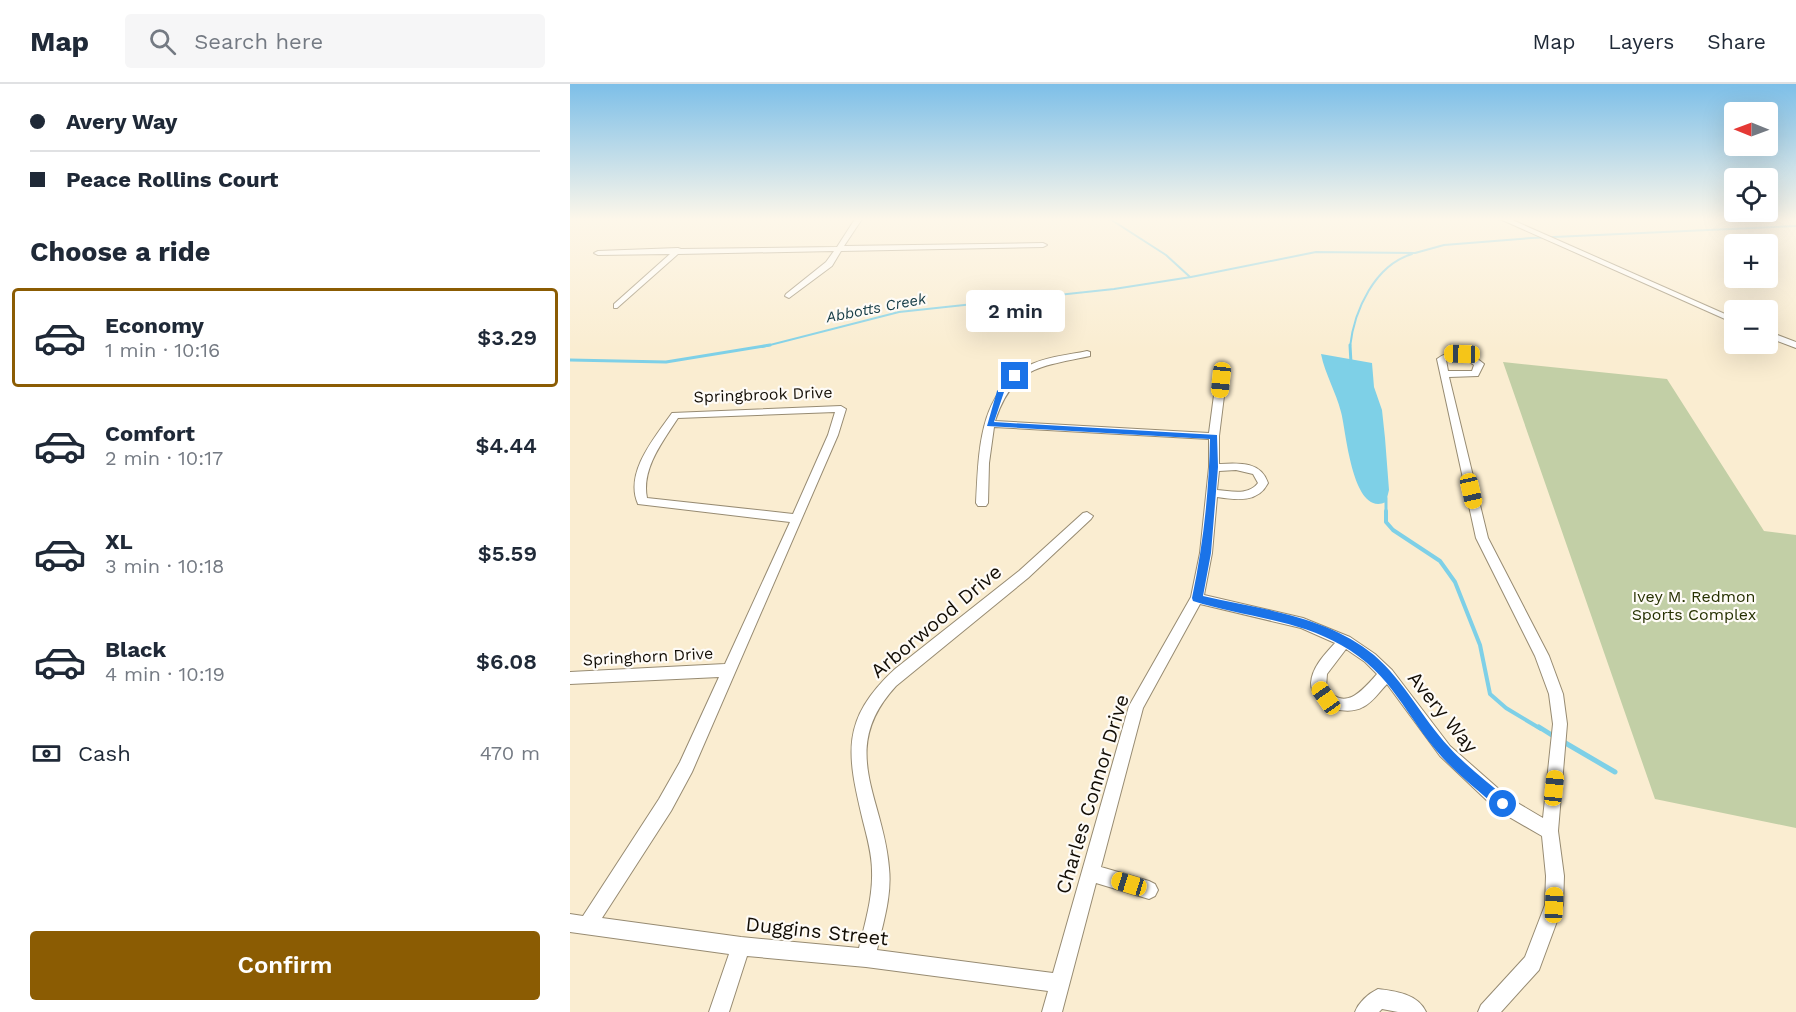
<!DOCTYPE html>
<meta charset="utf-8">
<style>
body{margin:0;font-family:"Work Sans",sans-serif;background:#f6f6f7;color:#1f2937;height:100vh;display:flex;flex-direction:column;font-size:22px;white-space:nowrap}
*{box-sizing:border-box;margin:0}
p{font-size:20px;color:#747a83}
.icon{flex:none;width:33px;height:33px;fill:none;stroke:currentColor;stroke-width:2;stroke-linecap:round;stroke-linejoin:round}
.map{position:relative;flex:1;overflow:hidden}
.drawer{display:flex;flex-direction:column;background:#fff;width:570px}
.drawer>*{flex:none}
.top-card{display:grid;align-content:center;height:132px;padding:0 30px;background:#fff}
.needle{width:39px;rotate:271deg}
.buttons{position:absolute;left:1154px;top:18px;display:grid;gap:12px}
.buttons a{display:grid;place-items:center;width:54px;height:54px;border-radius:6px;background:#fff;box-shadow:0 6px 24px #0002;font-size:30px}
.end{position:absolute;width:27px;height:27px;margin:-14px;border:8px solid #1a73e8;background:#fff;box-shadow:0 0 0 3px #fff}
.from{border-radius:50%}
.bubble{position:absolute;height:42px;border-radius:6px;background:#fff;box-shadow:0 6px 24px #0002;font-size:20px;font-weight:600;line-height:42px;text-align:center}
.car{position:absolute;width:18px;height:36px;margin:-18px -9px;border-radius:8px;box-shadow:0 0 4px 2px #0007;background:linear-gradient(#f5c518 24%,#345 0 40%,#f5c518 0 76%,#345 0 86%,#f5c518 0)}
.top-card b{display:flex;align-items:center;gap:21px;height:57px;font-size:22px}
.top-card b+b{border-top:2px solid #e0e1e3}
.top-card i{width:15px;height:15px;background:#1f2937}
ul{padding:0;list-style:none}
li{display:flex;align-items:center;gap:18px;height:99px;margin:0 12px 9px;padding:0 18px;border:3px solid transparent;border-radius:6px}
li div{flex:1}
li b{display:block;font-size:22px}
li em{font-style:normal;font-weight:600}
li.active{border-color:#8b5c03}
li>.icon{width:54px;height:54px;stroke-width:1.5}
h2{padding:0 30px;font-size:27px;line-height:72px}
.pay{display:flex;align-items:center;gap:15px;height:66px;padding:0 30px;font-size:22px}
.pay p{margin-inline-start:auto}
.action{display:flex;gap:12px;margin-top:auto;padding:12px 30px}
.action a{flex:1;height:69px;border-radius:6px;background:#8b5c03;color:#fff;font-size:24px;font-weight:600;line-height:69px;text-align:center}
header{display:flex;align-items:center;gap:36px;box-sizing:border-box;height:84px;padding:0 30px;background:#fff;border-bottom:2px solid #e0e1e3}
header strong{font-size:28px}
nav{display:flex;gap:33px;margin-inline-start:auto;font-size:21px}
.search{width:420px;height:54px;background:#f6f6f7;display:flex;align-items:center;gap:15px;box-sizing:border-box;padding:0 21px;border-radius:6px;color:#747a83;font-size:22px}
main{display:flex;flex:1;min-height:0}
.map>svg:first-child{display:block}
.green{fill:#c2cfa6}
.water{fill:#7ed0e7}
.lines{fill:none;stroke-linecap:round;stroke-linejoin:round}
.stream-far3{stroke:#7ed0e7;stroke-width:2}
.stream-far2{stroke:#7ed0e7;stroke-width:3}
.stream-far1{stroke:#7ed0e7;stroke-width:4}
.stream{stroke:#7ed0e7;stroke-width:5}
.street-casing{stroke:#978b72;stroke-width:2}
.street{fill:#fff;fill-rule:evenodd}
.route{fill:#1a73e8}
.labels{text-anchor:middle;stroke-width:4.5;stroke-linejoin:round;paint-order:stroke}
.far-water-label{font-size:15px;font-style:italic;fill:#163c46;stroke:#fefbf6}
.street-label{font-size:16px;fill:#120d05;stroke:#fefbf6}
.park-label{font-size:16px;fill:#263101;stroke:#fefbf6}
.near-street-label{font-size:20px;fill:#120d05;stroke:#fefbf6}
</style>
<header>
<strong>Map</strong>
<div class="search"><svg class="icon" aria-label="search" viewBox="0 0 24 24"><circle cx="10" cy="10" r="6"/><path d="M15 15l6 6"/></svg>Search here</div>
<nav><a>Map</a><a>Layers</a><a>Share</a></nav>
</header>
<main>
<section class="drawer">
<div class="top-card">
<b><i class="from"></i>Avery Way</b>
<b><i></i>Peace Rollins Court</b>
</div>
<h2>Choose a ride</h2>
<ul>
<li class="active"><svg class="icon" aria-label="car" viewBox="0 0 24 24"><path d="M5 17H2v-5l4-1 3-4h7l3 4 3 1v5h-3M9 17h6M6 11h13"/><circle cx="7" cy="17" r="2"/><circle cx="17" cy="17" r="2"/></svg><div><b>Economy</b><p>1 min · 10:16</p></div><em>$3.29</em></li>
<li><svg class="icon" aria-label="car" viewBox="0 0 24 24"><path d="M5 17H2v-5l4-1 3-4h7l3 4 3 1v5h-3M9 17h6M6 11h13"/><circle cx="7" cy="17" r="2"/><circle cx="17" cy="17" r="2"/></svg><div><b>Comfort</b><p>2 min · 10:17</p></div><em>$4.44</em></li>
<li><svg class="icon" aria-label="car" viewBox="0 0 24 24"><path d="M5 17H2v-5l4-1 3-4h7l3 4 3 1v5h-3M9 17h6M6 11h13"/><circle cx="7" cy="17" r="2"/><circle cx="17" cy="17" r="2"/></svg><div><b>XL</b><p>3 min · 10:18</p></div><em>$5.59</em></li>
<li><svg class="icon" aria-label="car" viewBox="0 0 24 24"><path d="M5 17H2v-5l4-1 3-4h7l3 4 3 1v5h-3M9 17h6M6 11h13"/><circle cx="7" cy="17" r="2"/><circle cx="17" cy="17" r="2"/></svg><div><b>Black</b><p>4 min · 10:19</p></div><em>$6.08</em></li>
</ul>
<div class="pay"><svg class="icon" aria-label="cash" viewBox="0 0 24 24"><path d="M3 7h18v10H3z"/><circle cx="12" cy="12" r="2"/></svg>Cash<p>470 m</p></div>
<div class="action"><a>Confirm</a></div>
</section>
<div class="map">
<svg width="1226" height="928" viewBox="0 0 1226 928">
<rect width="100%" height="100%" fill="#faedd1"/>
<path class="green" d="M933 278 1097 295 1194 447 1226 451V744L1085 715Z"/>
<path class="water" d="M751 270 802 279 804 303 812 326 815 354 819 406 816 418C782 434 776 345 771 328 766 308 755 290 751 270Z"/>
<g class="lines">
<g class="stream-far3">
<path d="M540 135 596 171 620 193"/>
<path d="M192 263 329 228 544 205 621 193 746 168 845 169 874 161 961 154 1226 142"/>
<path d="M780 263C784 226 805 181 842 170"/>
</g>
<g class="stream-far2">
<path d="M780 261 781 279"/>
<path d="M0 276 96 278 200 261"/>
<path d="M816 414V428"/>
</g>
<path class="stream-far1" d="M816 427V438L823 446 870 477 885 498 910 561 920 610 936 624 971 645"/>
<g class="stream">
<path d="M969 643 985 653"/>
<path d="M992 657 1045 688"/>
</g>
<defs>
<g id="street">
<path d="M285 135H292L274 162 473 159 477 161 473 163 271 167 262 182 219 214 215 212 216 210 256 178 264 167 108 170 47 224H44V220L100 170 28 171 24 169 28 167 108 164 111 165 267 163Z"/>
<path d="M930 135H940L1164 234V239Z"/>
<path d="M1197 247 1226 258V264L1197 253Z"/>
<path d="M517 267 520 268V272C470 283 443 282 425 337L639 349 646 296 651 293 654 294 656 296 649 352V380C669 379 691 377 698 399 688 419 667 416 647 413L642 469 634 511 733 534 780 553 805 570 822 586 880 662 939 714 973 734 983 640 979 610 965 572 906 454 867 275C881 264 901 268 914 280L908 292 879 293 918 454 979 572 993 610 997 640 988 747 994 792 993 821 969 886 931 928H908L911 921 955 873 975 821 976 792 972 752 927 726 870 672 817 600C809 608 803 618 793 623 776 633 741 622 741 599 742 583 755 570 765 559L731 544 630 520 573 624 531 783 579 797 585 800 588 806 585 812 579 815 526 799 492 928H472L478 907 296 883 177 872 159 928H139L159 870 0 848V830L13 832 89 715 110 678 149 593 0 600V588L155 580 220 438 68 420C54 389 85 353 102 329L271 322 276 325 268 351 122 688 101 727 32 834 171 853 289 864C295 839 303 813 302 787 302 770 297 753 293 737 277 670 270 636 325 585L449 487 513 429 517 428 523 432 521 435 458 494 326 602C267 666 314 714 319 784 322 812 313 839 307 866L483 889 559 622 621 513 630 469 639 383V355L424 343 419 379 418 419 416 422H408L406 419C409 367 408 306 462 280 479 272 499 271 517 267ZM882 274C891 273 897 276 904 281L902 287H878L876 276ZM265 328 258 351 223 430 77 414C71 385 93 357 108 334ZM666 386 683 390 688 399C678 412 661 407 647 406L649 387ZM776 565 795 578 807 590C793 606 774 629 756 603L757 590Z"/>
<path d="M808 905C825 907 848 910 856 928H828L812 925 809 928H785C789 918 798 910 808 905Z"/>
</g>
</defs>
<use href="#street" class="street-casing"/>
<use href="#street" class="street"/>
</g>
<linearGradient id="sky" x2="0" y2="1"><stop stop-color="#7dbfe8"/><stop offset="0.51" stop-color="#fdf7ea"/><stop offset="1" stop-color="#fdf7ea" stop-opacity="0"/></linearGradient>
<rect width="1226" height="265" fill="url(#sky)"/>
<path class="route" d="M442 291 448 292 434 308 424 338 647 351 648 383 641 469 633 512C690 525 757 532 804 571 835 598 852 634 879 663 896 682 918 698 937 715L939 720 937 724 933 726 928 724C909 707 888 691 871 672 835 632 823 590 771 561 726 535 673 533 623 517L622 514C633 462 639 409 640 355L417 342 427 307Z"/>
<g class="labels">
<g class="far-water-label">
<text transform="translate(306 224) rotate(-11)" y="5">Abbotts Creek</text>
</g>
<g class="street-label">
<text transform="translate(193 310) rotate(-2)" y="6">Springbrook Drive</text>
<text transform="translate(78 572) rotate(-3)" y="6">Springhorn Drive</text>
</g>
<g class="park-label">
<text x="1124" y="518">Ivey M. Redmon<tspan x="1124" dy="18">Sports Complex</tspan></text>
</g>
<g class="near-street-label">
<text transform="translate(366 537) rotate(-40)" y="7">Arborwood Drive</text>
<text transform="translate(873 628) rotate(51)" y="7">Avery Way</text>
<text transform="translate(522 710) rotate(-73)" y="7">Charles Connor Drive</text>
<text transform="translate(247 847) rotate(6)" y="7">Duggins Street</text>
</g>
</g>
</svg>
<div class="buttons">
<a><svg class="needle" viewBox="-14 -14 28 28"><path d="M0-13l5 13h-10z" fill="#e53935"/><path d="M0 13l5-13h-10z" fill="#747a83"/></svg></a>
<a><svg class="icon" aria-label="locate" viewBox="0 0 24 24"><circle cx="12" cy="12" r="6"/><path d="M12 2v4M12 18v4M2 12h4M18 12h4"/></svg></a>
<a>+</a>
<a>−</a>
</div>
<i class="end from" style="left:933px;top:720px"></i>
<i class="end" style="left:445px;top:292px"></i>
<div class="bubble" style="left:396px;top:206px;width:99px">2 min</div>
<i class="car" style="left:892px;top:270px;rotate:271deg"></i>
<i class="car" style="left:651px;top:296px;rotate:186deg"></i>
<i class="car" style="left:901px;top:407px;rotate:167deg"></i>
<i class="car" style="left:756px;top:614px;rotate:325deg"></i>
<i class="car" style="left:984px;top:704px;rotate:6deg"></i>
<i class="car" style="left:559px;top:800px;rotate:287deg"></i>
<i class="car" style="left:984px;top:821px;rotate:2deg"></i>
</div>
</main>
